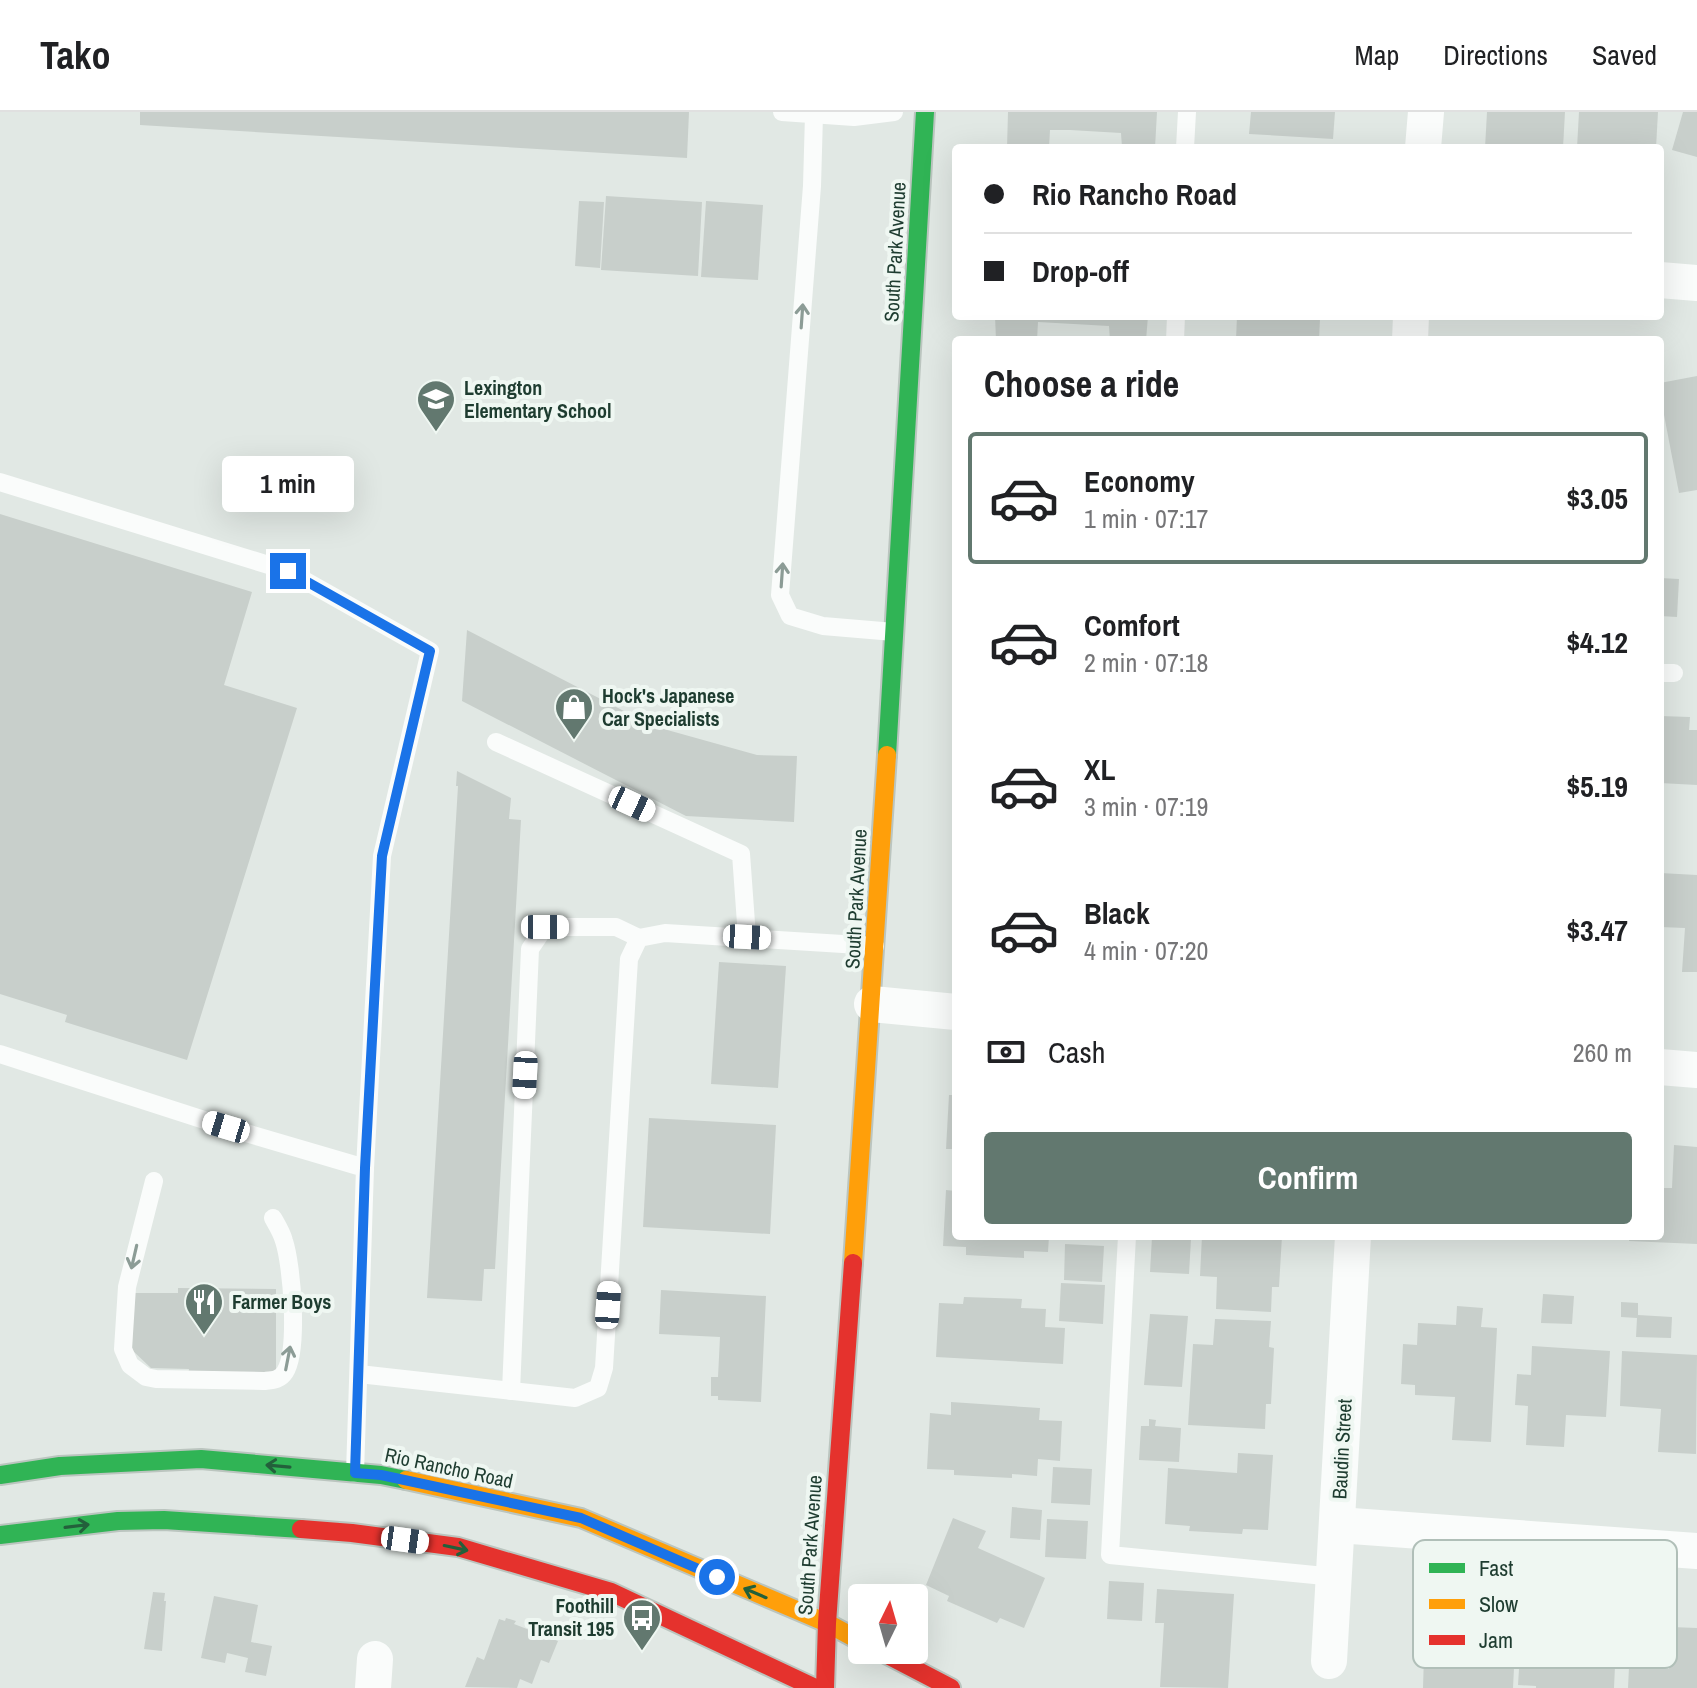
<!DOCTYPE html>
<meta charset="utf-8">
<style>
body{margin:0;font-family:"Archivo Narrow",sans-serif;background:#f6f6f6;color:#202124;height:100vh;display:flex;flex-direction:column;font-size:30px;white-space:nowrap}
*{box-sizing:border-box;margin:0}
p{font-size:26px;color:#757577}
.icon{flex:none;width:44px;height:44px;fill:none;stroke:currentColor;stroke-width:2;stroke-linecap:round;stroke-linejoin:round}
.map{position:relative;flex:1;overflow:hidden}
.side{position:absolute;left:952px;top:224px;width:712px;height:904px;display:flex;flex-direction:column;background:#fff;border-radius:8px;box-shadow:0 8px 32px #0002}
.side>*{flex:none}
.hud{position:absolute;left:952px;top:32px;width:712px;height:176px;border-radius:8px;box-shadow:0 8px 32px #0002;display:grid;align-content:center;height:176px;padding:0 32px;background:#fff}
.needle{width:52px;rotate:5deg}
.fabs{position:absolute;left:848px;top:1472px;display:grid;gap:16px}
.fabs a{display:grid;place-items:center;width:80px;height:80px;border-radius:8px;background:#fff;box-shadow:0 8px 32px #0002;font-size:40px}
.end{position:absolute;width:36px;height:36px;margin:-18px;border:10px solid #1a73e8;background:#fff;box-shadow:0 0 0 4px #fff}
.from{border-radius:50%}
.bubble{position:absolute;height:56px;border-radius:8px;background:#fff;box-shadow:0 8px 32px #0002;font-size:26px;font-weight:700;line-height:56px;text-align:center}
.car{position:absolute;width:24px;height:48px;margin:-24px -12px;border-radius:10px;box-shadow:0 0 6px 2px #0007;background:linear-gradient(#fff 24%,#345 0 40%,#fff 0 76%,#345 0 86%,#fff 0)}
.hud b{display:flex;align-items:center;gap:28px;height:76px;font-size:30px}
.hud b+b{border-top:2px solid #e0e0e0}
.hud i{width:20px;height:20px;background:#202124}
ul{padding:0;list-style:none}
li{display:flex;align-items:center;gap:24px;height:132px;margin:0 16px 12px;padding:0 16px;border:4px solid transparent;border-radius:8px}
li div{flex:1}
li b{display:block;font-size:30px}
li em{font-style:normal;font-weight:700}
li.active{border-color:#62786f}
li>.icon{width:72px;height:72px;stroke-width:1.5}
h2{padding:0 32px;font-size:36px;line-height:96px}
.pay{display:flex;align-items:center;gap:20px;height:88px;padding:0 32px;font-size:30px}
.pay p{margin-inline-start:auto}
.cta{display:flex;gap:16px;margin-top:auto;padding:16px 32px}
.cta a{flex:1;height:92px;border-radius:8px;background:#62786f;color:#fff;font-size:32px;font-weight:700;line-height:92px;text-align:center}
header{display:flex;align-items:center;gap:48px;box-sizing:border-box;height:112px;padding:0 40px;background:#fff;border-bottom:2px solid #e0e0e0}
header strong{font-size:38px}
nav{display:flex;gap:44px;margin-inline-start:auto;font-size:28px}
.map>svg:first-child{display:block}
.building{fill:#c8cfcb}
.lines{fill:none;stroke-linecap:round;stroke-linejoin:round}
.fast-casing{stroke:#bbc5bf;stroke-width:22}
.slow-casing{stroke:#bbc5bf;stroke-width:22}
.jam-casing{stroke:#bbc5bf;stroke-width:22}
.lane{stroke:#fafcfb;stroke-width:18}
.street{stroke:#fafcfb;stroke-width:36}
.fast{stroke:#30b455;stroke-width:18}
.slow{stroke:#ff9f0a;stroke-width:18}
.jam{stroke:#e5322d;stroke-width:18}
.oneway{stroke:#8c9c96}
.oneway2{stroke:#23603b}
.route{stroke:#1a73e8;stroke-width:10}
.labels{text-anchor:middle;stroke-width:8;stroke-linejoin:round;paint-order:stroke}
.street-label{font-size:20px;fill:#1e3c30;stroke:#eff7f2}
.poi-label{font-size:20px;font-weight:bold;fill:#1e3c30;stroke:#eff7f2;text-anchor:start}
.key{fill:#eff7f2;stroke:#b0bfb8;stroke-width:2}
.key-label{font-size:22px;fill:#1e3c30}
</style>
<header>
<strong>Tako</strong>
<nav><a>Map</a><a>Directions</a><a>Saved</a></nav>
</header>
<div class="map">
<svg width="1697" height="1576" viewBox="0 0 1697 1576">
<rect width="100%" height="100%" fill="#e1e8e4"/>
<g class="building">
<path d="M140 0H689L687 46 140 13Z"/>
<path d="M1008 0H1157L1155 36H1122L1121 21 1070 18H1050L1049 36H1007Z"/>
<path d="M1251 0H1335L1333 27 1249 22Z"/>
<path d="M1487 0H1565L1563 36H1485Z"/>
<path d="M1579 0H1658L1656 36H1577Z"/>
<path d="M1683 0H1697V45L1672 38Z"/>
<path d="M606 84 702 90 698 164 601 158Z"/>
<path d="M579 89 604 90 600 156 575 154Z"/>
<path d="M706 89 763 93 758 168 701 165Z"/>
<path d="M995 204H1148L1146 228H1110L1109 214 1038 210 1037 228H996Z"/>
<path d="M1237 204 1320 207 1319 228H1236Z"/>
<path d="M1697 264V378L1679 381 1660 282V271Z"/>
<path d="M0 402 252 480 224 573 297 596 187 948 65 910 67 903 0 882Z"/>
<path d="M1660 466 1679 467 1677 505 1660 504Z"/>
<path d="M467 518 653 614 757 643 797 644 794 710 686 704 462 589Z"/>
<path d="M1660 604 1690 605 1689 618H1697V673L1660 671Z"/>
<path d="M457 659 511 686 509 707 521 708 495 1157H484L482 1189 427 1186 458 674H456Z"/>
<path d="M1660 761 1697 763V860H1682L1685 816 1660 815Z"/>
<path d="M719 850 786 854 778 976 711 972Z"/>
<path d="M949 983H956V1037H946Z"/>
<path d="M649 1006 776 1013 770 1122 643 1115Z"/>
<path d="M1674 1033 1697 1035V1132L1629 1129V1124H1660V1076H1672Z"/>
<path d="M946 1078 956 1079V1124H1049L1048 1140 1024 1139V1146L966 1143V1135L943 1134Z"/>
<path d="M1202 1124H1282L1279 1175H1272L1271 1200 1216 1197 1217 1165 1200 1164Z"/>
<path d="M1152 1125 1191 1127 1189 1162 1150 1160Z"/>
<path d="M1065 1132 1104 1134 1102 1170 1064 1168Z"/>
<path d="M1061 1171 1105 1173 1103 1212 1059 1209Z"/>
<path d="M178 1176 276 1177V1265L188 1264 189 1257 151 1256 132 1238 133 1181H178Z"/>
<path d="M661 1178 766 1184 761 1290 718 1288V1284H711V1265H718L720 1225 659 1222Z"/>
<path d="M1543 1182 1574 1184 1572 1212 1541 1211Z"/>
<path d="M964 1185 1022 1187 1021 1196 1046 1197 1045 1215 1065 1216 1063 1252 936 1245 939 1191 963 1192Z"/>
<path d="M1621 1190 1638 1191V1203L1672 1205 1671 1226 1636 1225 1637 1206 1621 1205Z"/>
<path d="M1457 1194 1483 1196 1481 1215 1497 1216 1491 1330 1452 1328 1455 1285 1415 1283V1273L1401 1272 1403 1232 1417 1233 1418 1211 1456 1213Z"/>
<path d="M1150 1202 1188 1204 1182 1275 1144 1273Z"/>
<path d="M1215 1207 1271 1209 1269 1235 1274 1236 1271 1292H1266L1265 1317 1188 1313 1193 1232 1213 1233Z"/>
<path d="M1532 1234 1610 1239 1606 1305 1566 1303 1564 1335 1526 1333 1528 1294 1515 1293 1517 1262 1531 1263Z"/>
<path d="M1622 1239 1697 1243 1696 1342 1658 1340 1661 1297 1620 1294Z"/>
<path d="M951 1290 1040 1296 1039 1308 1062 1309 1060 1349 1038 1347 1037 1364 1012 1362V1366L954 1363V1358L927 1357 930 1301 951 1303Z"/>
<path d="M1149 1307 1156 1308 1155 1314 1181 1316 1179 1350 1139 1348 1141 1314H1149Z"/>
<path d="M1238 1341 1273 1343 1268 1418 1243 1417 1242 1422 1189 1419 1190 1414 1165 1412 1168 1356 1237 1361Z"/>
<path d="M1053 1355 1092 1357 1090 1393 1051 1391Z"/>
<path d="M1012 1395 1042 1398 1040 1428 1010 1426Z"/>
<path d="M953 1406 986 1419 978 1436 1045 1466 1024 1516 1000 1506 997 1511 947 1489 949 1484 926 1473Z"/>
<path d="M1047 1407 1088 1409 1086 1447 1045 1445Z"/>
<path d="M1109 1469 1144 1471 1142 1509 1107 1507Z"/>
<path d="M1157 1477 1234 1482 1228 1576 1160 1575 1164 1511H1155Z"/>
<path d="M153 1480 165 1481 164 1489H166L162 1539 144 1537Z"/>
<path d="M214 1484 258 1493 251 1530 272 1534 266 1564 245 1560 248 1546 227 1541 225 1551 201 1546Z"/>
<path d="M1467 1502 1505 1504 1502 1555 1514 1556 1513 1576H1423L1424 1543 1465 1546Z"/>
<path d="M506 1506 516 1509 514 1512 558 1529 549 1551 541 1548 532 1572 520 1567 517 1576 465 1575 477 1545 484 1548 499 1507 505 1509Z"/>
<path d="M1540 1507 1577 1509 1575 1552 1615 1554 1614 1576H1536V1574L1518 1573 1520 1541H1538Z"/>
<path d="M1671 1515 1697 1516V1576H1628L1629 1555 1669 1557Z"/>
</g>
<g class="lines">
<defs>
<g id="fast">
<path d="M887 643 925 0"/>
<path d="M0 1363 60 1354 201 1347 381 1363 406 1368"/>
<path d="M0 1423 118 1409 164 1408 301 1417"/>
</g>
<g id="slow">
<path d="M853 1151 887 643"/>
<path d="M406 1368 581 1406 827 1511 862 1530"/>
</g>
<g id="jam">
<path d="M301 1417 352 1421 458 1435 611 1480 815 1576"/>
<path d="M878 1538 951 1576"/>
<path d="M825 1576 827 1511 853 1151"/>
</g>
</defs>
<use href="#fast" class="fast-casing"/>
<use href="#slow" class="slow-casing"/>
<use href="#jam" class="jam-casing"/>
<g class="lane">
<path d="M782 0 854 5 894 0"/>
<path d="M814 3 812 74 780 483 790 504 823 514 894 520"/>
<path d="M1185 36 1187 0"/>
<path d="M1175 228 1176 204"/>
<path d="M0 370 288 459 430 539 382 744 365 1056"/>
<path d="M1660 561H1674"/>
<path d="M496 630 741 742 747 825"/>
<path d="M0 942 226 1015 365 1056 355 1361"/>
<path d="M154 1069 127 1175 123 1237 130 1253 146 1265 156 1267 264 1269C273 1268 280 1268 285 1260 299 1238 292 1153 284 1129 282 1121 277 1113 273 1106"/>
<path d="M1127 1124 1110 1443 1335 1465"/>
<path d="M359 1262 575 1286 598 1276 604 1256 629 847 639 826 665 821 875 834"/>
<path d="M511 1279 530 837 545 815H616L639 826"/>
</g>
<g class="street">
<path d="M1423 36 1426 0"/>
<path d="M1660 168 1697 171"/>
<path d="M1410 228 1411 204"/>
<path d="M872 892 956 900"/>
<path d="M1660 955 1697 958"/>
<path d="M1338 1413 1697 1439"/>
<path d="M1329 1549 1353 1124"/>
<path d="M373 1576 375 1547"/>
</g>
<use href="#fast" class="fast"/>
<use href="#slow" class="slow"/>
<use href="#jam" class="jam"/>
</g>
<defs><path id="oneway-shaft" d="M-6 0H5M1.5-3L5.5 0L1.5 3" fill="none" stroke-width="1.6" stroke-linecap="round" stroke-linejoin="round" transform="scale(2)"/></defs>
<g class="oneway">
<use href="#oneway-shaft" transform="translate(802 204) rotate(-86)"/>
<use href="#oneway-shaft" transform="translate(782 463) rotate(-86)"/>
<use href="#oneway-shaft" transform="translate(134 1145) rotate(103)"/>
<use href="#oneway-shaft" transform="translate(288 1246) rotate(-79)"/>
</g>
<g class="oneway2">
<use href="#oneway-shaft" transform="translate(278 1354) rotate(-175)"/>
<use href="#oneway-shaft" transform="translate(77 1414) rotate(-7)"/>
<use href="#oneway-shaft" transform="translate(456 1436) rotate(12)"/>
<use href="#oneway-shaft" transform="translate(755 1481) rotate(-157)"/>
</g>
<g class="lines">
<path class="route" d="M288 459 430 539 382 744 365 1056 355 1361 381 1363 581 1406 717 1465"/>
</g>
<defs>
<symbol id="school-pin" viewBox="-11 -11 22 30"><path d="M0 17L-7.5 6A9.5 9.5 0 1 1 7.5 6Z" fill="#62786f" stroke="#eff7f2"/><path d="M0-5L7-2L0 1L-7-2ZM-4 1L0 2.5L4 1V4Q0 6-4 4Z" fill="#fff"/></symbol>
<symbol id="shop-pin" viewBox="-11 -11 22 30"><path d="M0 17L-7.5 6A9.5 9.5 0 1 1 7.5 6Z" fill="#62786f" stroke="#eff7f2"/><path d="M-5-2.5h2.3a2.7 3.5 0 0 1 5.4 0H5L5.5 6h-11ZM-1.5-2.5h3a1.5 2.3 0 0 0-3 0Z" fill="#fff"/></symbol>
<symbol id="restaurant-pin" viewBox="-11 -11 22 30"><path d="M0 17L-7.5 6A9.5 9.5 0 1 1 7.5 6Z" fill="#62786f" stroke="#eff7f2"/><path d="M-5-6h1v4h1v-4h1v4h1v-4h1v5L-1.5 .5V6h-2V.5L-5-1ZM5-6V6H3V1.5H1.5Q1.5-4 5-6Z" fill="#fff"/></symbol>
<symbol id="bus-pin" viewBox="-11 -11 22 30"><path d="M0 17L-7.5 6A9.5 9.5 0 1 1 7.5 6Z" fill="#62786f" stroke="#eff7f2"/><path d="M-5-6H5V4H4V6H2V4H-2V6H-4V4H-5ZM-3.5-4V0h7V-4ZM-3.5 1.2v1.5H-2V1.2ZM2 1.2v1.5H3.5V1.2Z" fill="#fff"/></symbol>
</defs>
<g fill-rule="evenodd">
<use href="#school-pin" x="414" y="265" width="44" height="60"/>
<use href="#shop-pin" x="552" y="573" width="44" height="60"/>
<use href="#restaurant-pin" x="182" y="1168" width="44" height="60"/>
<use href="#bus-pin" x="620" y="1484" width="44" height="60"/>
</g>
<g class="labels">
<g class="street-label">
<text transform="translate(895 140) rotate(-87)" y="7">South Park Avenue</text>
<text transform="translate(856 787) rotate(-87)" y="7">South Park Avenue</text>
<text transform="translate(1342 1337) rotate(-87)" y="7">Baudin Street</text>
<text transform="translate(449 1356) rotate(12)" y="7">Rio Rancho Road</text>
<text transform="translate(810 1433) rotate(-86)" y="7">South Park Avenue</text>
</g>
<g class="poi-label">
<text x="464" y="283">Lexington<tspan x="464" dy="23">Elementary School</tspan></text>
<text x="602" y="591">Hock's Japanese<tspan x="602" dy="23">Car Specialists</tspan></text>
<text x="232" y="1197">Farmer Boys</text>
<text x="614" y="1501" text-anchor="end">Foothill<tspan x="614" dy="23">Transit 195</tspan></text>
</g>
</g>
<rect x="1413" y="1428" width="264" height="128" rx="12" class="key"/>
<rect x="1429" y="1451" width="36" height="10" fill="#30b455"/>
<rect x="1429" y="1487" width="36" height="10" fill="#ff9f0a"/>
<rect x="1429" y="1523" width="36" height="10" fill="#e5322d"/>
<g class="key-label">
<text x="1479" y="1464">Fast</text>
<text x="1479" y="1500">Slow</text>
<text x="1479" y="1536">Jam</text>
</g>
</svg>
<div class="fabs">
<a><svg class="needle" viewBox="-14 -14 28 28"><path d="M0-13l5 13h-10z" fill="#e53935"/><path d="M0 13l5-13h-10z" fill="#757577"/></svg></a>
</div>
<i class="end from" style="left:717px;top:1465px"></i>
<i class="end" style="left:288px;top:459px"></i>
<div class="bubble" style="left:222px;top:344px;width:132px">1 min</div>
<i class="car" style="left:632px;top:692px;rotate:115deg"></i>
<i class="car" style="left:545px;top:815px;rotate:90deg"></i>
<i class="car" style="left:747px;top:825px;rotate:93deg"></i>
<i class="car" style="left:525px;top:963px;rotate:183deg"></i>
<i class="car" style="left:226px;top:1015px;rotate:287deg"></i>
<i class="car" style="left:608px;top:1193px;rotate:4deg"></i>
<i class="car" style="left:405px;top:1428px;rotate:98deg"></i>
<div class="hud">
<b><i class="from"></i>Rio Rancho Road</b>
<b><i></i>Drop-off</b>
</div>
<section class="side">
<h2>Choose a ride</h2>
<ul>
<li class="active"><svg class="icon" aria-label="car" viewBox="0 0 24 24"><path d="M5 17H2v-5l4-1 3-4h7l3 4 3 1v5h-3M9 17h6M6 11h13"/><circle cx="7" cy="17" r="2"/><circle cx="17" cy="17" r="2"/></svg><div><b>Economy</b><p>1 min · 07:17</p></div><em>$3.05</em></li>
<li><svg class="icon" aria-label="car" viewBox="0 0 24 24"><path d="M5 17H2v-5l4-1 3-4h7l3 4 3 1v5h-3M9 17h6M6 11h13"/><circle cx="7" cy="17" r="2"/><circle cx="17" cy="17" r="2"/></svg><div><b>Comfort</b><p>2 min · 07:18</p></div><em>$4.12</em></li>
<li><svg class="icon" aria-label="car" viewBox="0 0 24 24"><path d="M5 17H2v-5l4-1 3-4h7l3 4 3 1v5h-3M9 17h6M6 11h13"/><circle cx="7" cy="17" r="2"/><circle cx="17" cy="17" r="2"/></svg><div><b>XL</b><p>3 min · 07:19</p></div><em>$5.19</em></li>
<li><svg class="icon" aria-label="car" viewBox="0 0 24 24"><path d="M5 17H2v-5l4-1 3-4h7l3 4 3 1v5h-3M9 17h6M6 11h13"/><circle cx="7" cy="17" r="2"/><circle cx="17" cy="17" r="2"/></svg><div><b>Black</b><p>4 min · 07:20</p></div><em>$3.47</em></li>
</ul>
<div class="pay"><svg class="icon" aria-label="cash" viewBox="0 0 24 24"><path d="M3 7h18v10H3z"/><circle cx="12" cy="12" r="2"/></svg>Cash<p>260 m</p></div>
<div class="cta"><a>Confirm</a></div>
</section>
</div>
